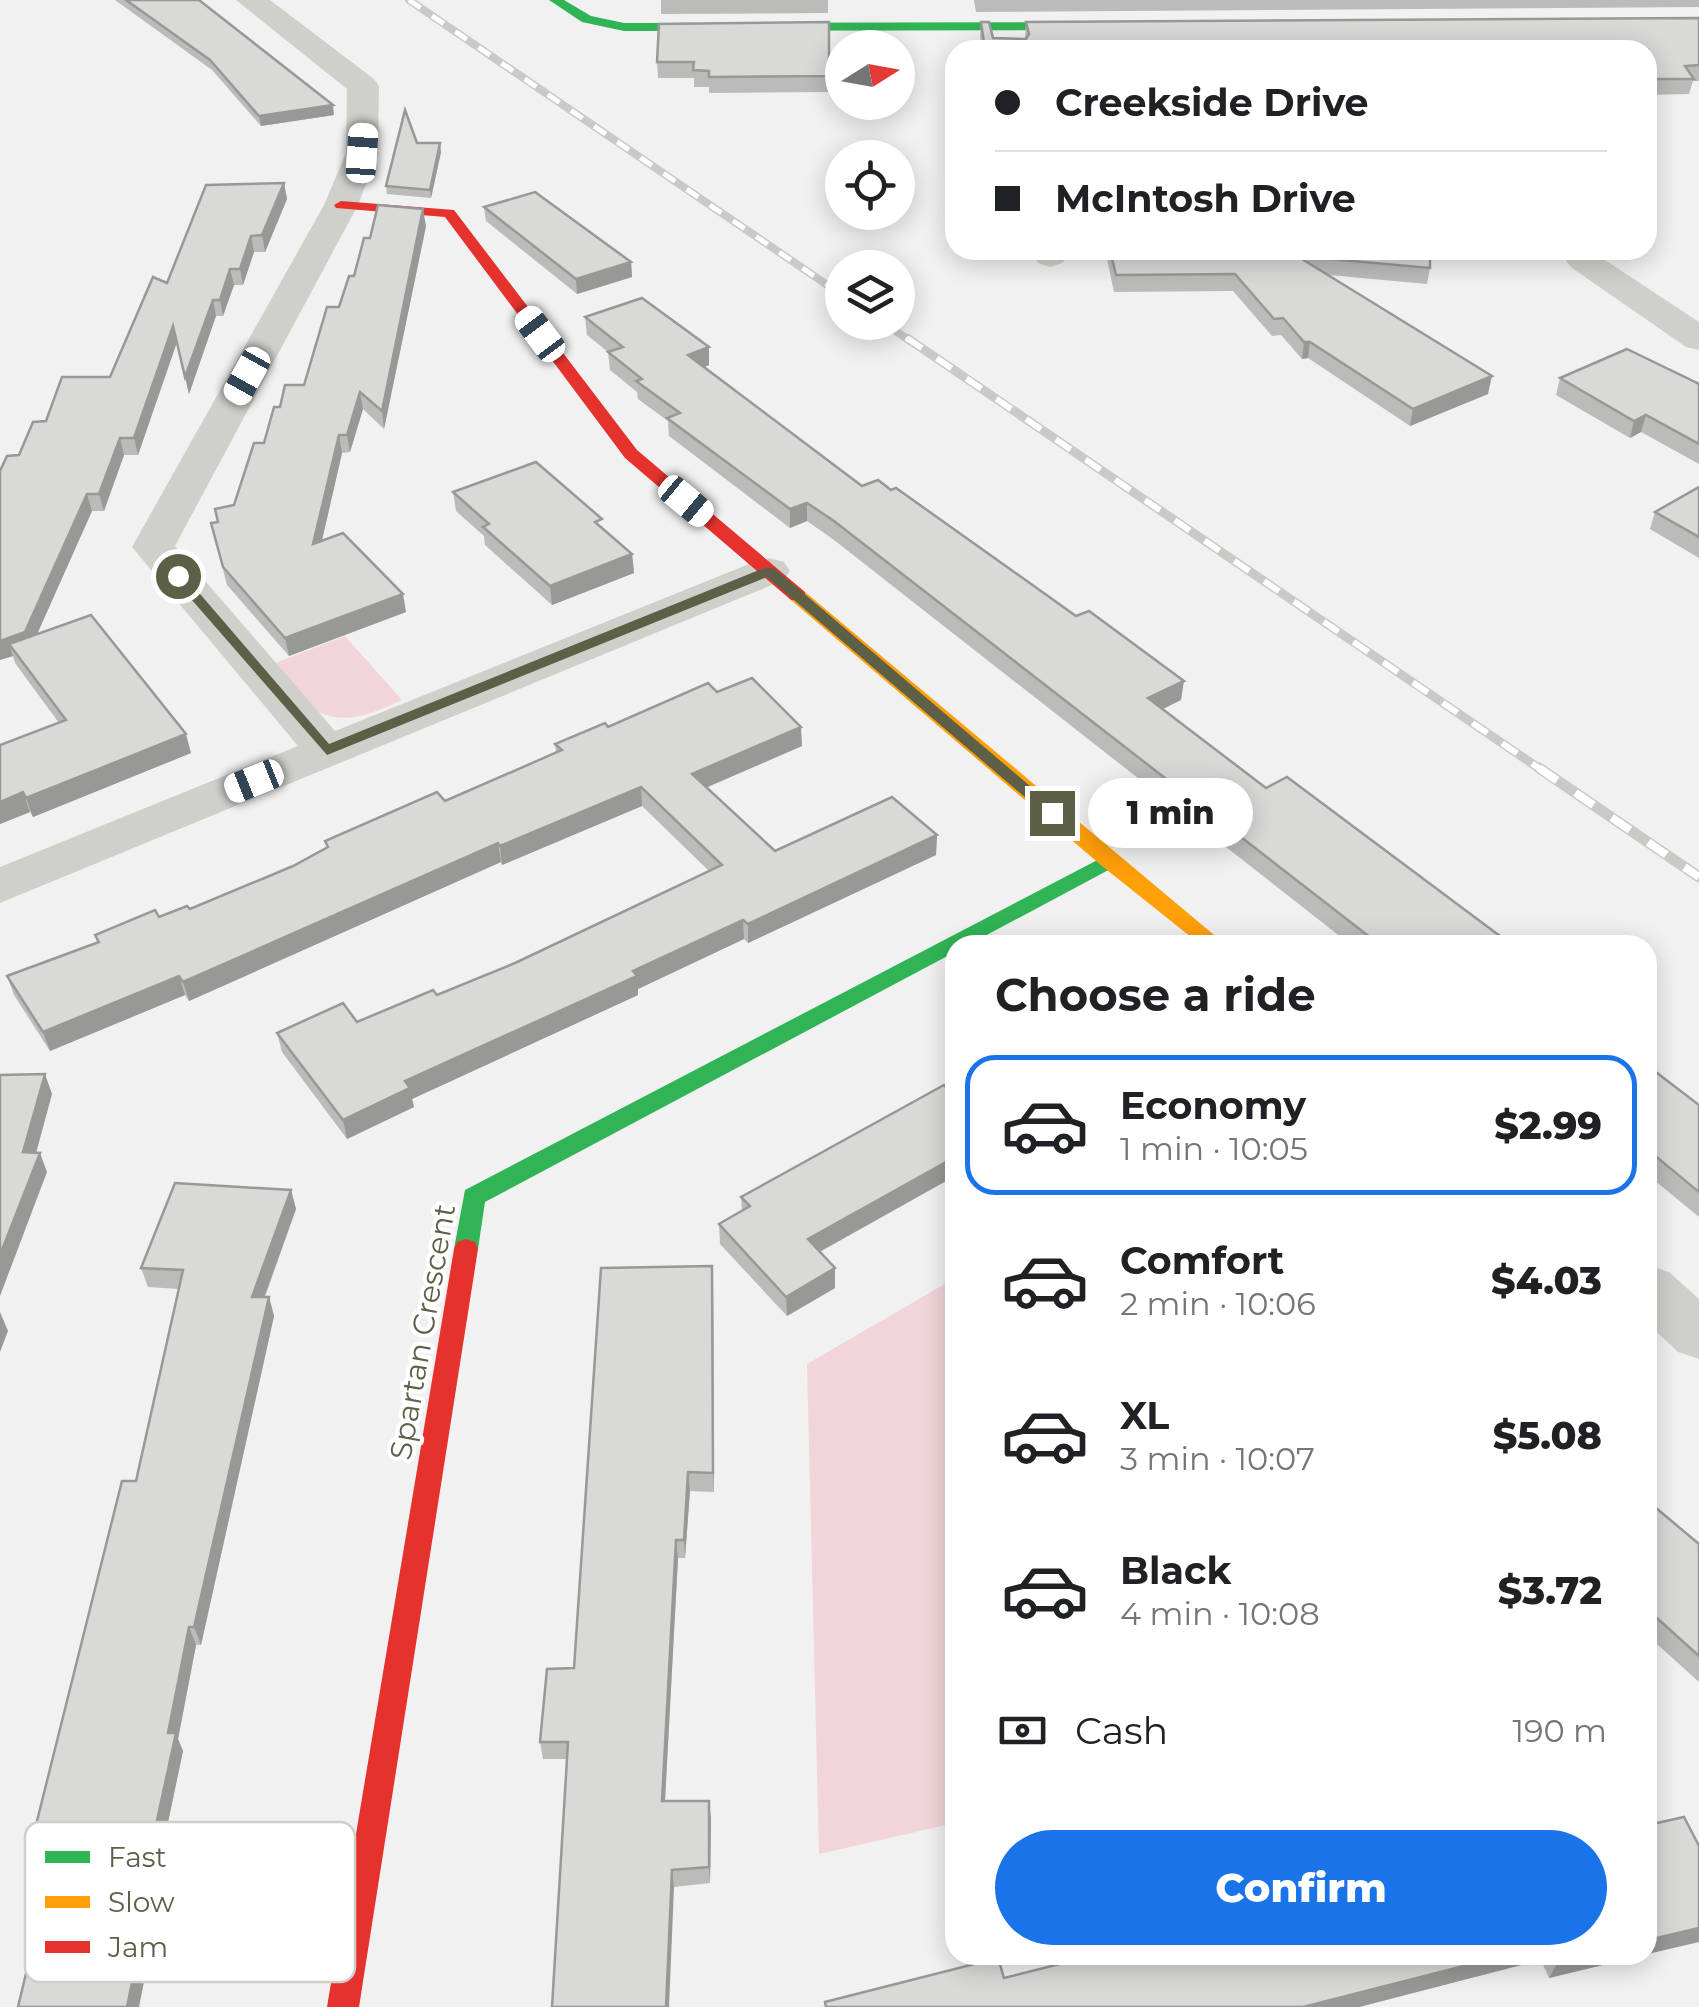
<!DOCTYPE html>
<meta charset="utf-8">
<style>
body{margin:0;font-family:Montserrat,sans-serif;background:#f2f2f2;color:#202124;height:100vh;display:flex;flex-direction:column;font-size:38px;white-space:nowrap}
*{box-sizing:border-box;margin:0}
p{font-size:32px;color:#757577}
.icon{flex:none;width:55px;height:55px;fill:none;stroke:currentColor;stroke-width:2;stroke-linecap:round;stroke-linejoin:round}
.map{position:relative;flex:1;overflow:hidden}
.drawer{position:absolute;left:945px;top:935px;width:712px;height:1030px;display:flex;flex-direction:column;background:#fff;border-radius:30px;box-shadow:0 5px 25px #0003}
.drawer>*{flex:none}
.top-card{position:absolute;left:945px;top:40px;width:712px;height:220px;border-radius:30px;box-shadow:0 5px 25px #0003;display:grid;align-content:center;height:220px;padding:0 50px;background:#fff}
.needle{width:65px;rotate:79deg}
.controls{position:absolute;left:825px;top:30px;display:grid;gap:20px}
.controls a{display:grid;place-items:center;width:90px;height:90px;border-radius:50%;background:#fff;box-shadow:0 5px 25px #0003;font-size:50px}
.end{position:absolute;width:45px;height:45px;margin:-22px;border:12px solid #5e5f47;background:#fff;box-shadow:0 0 0 5px #fff}
.from{border-radius:50%}
.bubble{position:absolute;height:70px;border-radius:35px;background:#fff;box-shadow:0 5px 25px #0003;font-size:32px;font-weight:800;line-height:70px;text-align:center}
.car{position:absolute;width:30px;height:60px;margin:-30px -15px;border-radius:12px;box-shadow:0 0 8px 2px #0007;background:linear-gradient(#fff 24%,#345 0 40%,#fff 0 76%,#345 0 86%,#fff 0)}
.top-card b{display:flex;align-items:center;gap:35px;height:95px;font-size:38px}
.top-card b+b{border-top:2px solid #e0e0e0}
.top-card i{width:25px;height:25px;background:#202124}
ul{padding:0;list-style:none}
li{display:flex;align-items:center;gap:30px;height:140px;margin:0 20px 15px;padding:0 30px;border:5px solid transparent;border-radius:30px}
li div{flex:1}
li b{display:block;font-size:38px}
li em{font-style:normal;font-weight:800}
li.current{border-color:#1a73e8}
li>.icon{width:90px;height:90px;stroke-width:1.5}
h2{padding:0 50px;font-size:45px;line-height:120px}
.pay{display:flex;align-items:center;gap:25px;height:110px;padding:0 50px;font-size:38px}
.pay p{margin-inline-start:auto}
.cta{display:flex;gap:20px;margin-top:auto;padding:20px 50px}
.cta a{flex:1;height:115px;border-radius:60px;background:#1a73e8;color:#fff;font-size:40px;font-weight:800;line-height:115px;text-align:center}
.map>svg:first-child{display:block}
.green{fill:#f1d5d8}
.lines{fill:none;stroke-linecap:round;stroke-linejoin:round}
.street{fill:#d0d0cb;fill-rule:evenodd}
.fast{fill:#30b455;fill-rule:evenodd}
.slow{fill:#ff9f0a;fill-rule:evenodd}
.jam{fill:#e5322d;fill-rule:evenodd}
.rail-far2-casing{stroke:#c9cac6;stroke-width:8}
.rail-far1-casing{stroke:#c9cac6;stroke-width:9}
.rail-casing{stroke:#c9cac6;stroke-width:11}
.rail-far2{stroke:#fff;stroke-width:5;stroke-dasharray:14;stroke-linecap:butt}
.rail-far1{stroke:#fff;stroke-width:6;stroke-dasharray:18;stroke-linecap:butt}
.rail{stroke:#fff;stroke-width:8;stroke-dasharray:22;stroke-linecap:butt}
.wall{fill:#bbbbba}
.shaded-wall{fill:#989997}
.building{fill:#d9dad8;stroke:#989997;stroke-width:2.5}
.route{fill:#5e5f47}
.labels{text-anchor:middle;stroke-width:8;stroke-linejoin:round;paint-order:stroke}
.street-label{font-size:30px;fill:#5e5f47;stroke:#fff}
.key{fill:#fff;stroke:#cfcfc8;stroke-width:2.5}
.key-label{font-size:28px;fill:#5e5f47}
</style>
<div class="map">
<svg width="1699" height="2007" viewBox="0 0 1699 2007">
<rect width="100%" height="100%" fill="#f1f1f2"/>
<g class="green">
<path d="M345 636 402 700C370 714 347 726 313 710L273 664Z"/>
<path d="M955 1278V1823L819 1854 807 1364Z"/>
</g>
<g class="lines">
<g class="street">
<path d="M236 0H270L374 79 379 86 378 153 358 205 175 546 335 731 754 562 769 558 784 562 790 571 784 580 0 903V867L298 746 132 547 324 205 346 153 347 89Z"/>
<path d="M1031 250H1067L1068 256 1062 263 1050 267 1038 263Z"/>
<path d="M1584 250 1596 254 1699 322V350L1686 347 1572 268 1566 261 1572 254Z"/>
<path d="M1648 1265 1669 1272 1699 1299V1359L1678 1352 1648 1324Z"/>
</g>
<g class="fast">
<path d="M549 0H564L591 16 624 23 1101 22 1107 26 1101 30 624 31 582 22Z"/>
<path d="M1109 854 1120 861 1116 866 968 945H955V952L485 1202 478 1249 475 1256 466 1259 457 1256 454 1249 465 1190Z"/>
</g>
<path class="slow" d="M798 590 805 592 1226 945H1201L1102 866 791 600V592Z"/>
<g class="jam">
<path d="M341 201 454 210 637 450 805 592V600H791L625 458 445 217 336 208 334 205Z"/>
<path d="M466 1239 475 1242 478 1249 359 2007H327L454 1249 457 1242Z"/>
</g>
<defs>
<g id="rail-far2">
<path d="M409 0 842 295"/>
<path d="M883 322 910 341"/>
</g>
<path id="rail-far1" d="M907 338 1543 771"/>
<path id="rail" d="M1539 768 1699 877"/>
</defs>
<use href="#rail-far2" class="rail-far2-casing"/>
<use href="#rail-far1" class="rail-far1-casing"/>
<use href="#rail" class="rail-casing"/>
<use href="#rail-far2" class="rail-far2"/>
<use href="#rail-far1" class="rail-far1"/>
<use href="#rail" class="rail"/>
</g>
<g class="wall">
<path d="M115 0H199L334 115 261 126 212 70Z"/>
<path d="M661 0H828V13L661 14Z"/>
<path d="M974 0H1699V7L976 12Z"/>
<path d="M1699 18V81H1693L1689 94 1648 95V50H982L980 37 981 22 993 38 1025 39 1026 22Z"/>
<path d="M829 22V92L709 93V87H694V78H658L657 62Z"/>
<path d="M441 152 431 198 387 194 386 186Z"/>
<path d="M284 183 287 199 265 252H254L243 285H234L223 316H216L189 394 177 342 138 455H124L104 511H92L37 634 191 753 33 817 30 812 0 824V745L59 723 15 663 13 656 0 660V471L19 455 46 421 110 377 167 283Z"/>
<path d="M484 207 631 262 632 277 577 294 486 221Z"/>
<path d="M426 226 384 429 363 409 350 452 342 453 322 540 406 612 289 656 227 585 211 523 218 522 234 505 280 407 304 385 370 238Z"/>
<path d="M1097 250H1430V268L1427 284 1329 275 1488 394 1410 426 1308 358 1302 359 1281 335 1272 336 1233 291 1114 292 1106 254H1098Z"/>
<path d="M585 317 709 365 704 367 862 486 1181 700 1163 709 1266 788 1512 945H1351L834 540 807 521 790 528 669 436 668 421 638 399 637 392 610 370 608 352 587 335Z"/>
<path d="M1560 378 1699 384V464L1641 432 1630 438 1556 395Z"/>
<path d="M1699 487V558L1650 529 1655 512Z"/>
<path d="M453 492 603 529 632 554 634 573 552 605 485 545 484 536 456 511Z"/>
<path d="M717 692 802 746 706 788 775 851 937 835 936 855 748 943 744 939 638 989V995L412 1099 414 1107 347 1139 282 1052 277 1033 357 1022 437 995 515 963 709 871 642 806 502 865 501 862 189 1001 185 995 50 1051 14 995 7 976 97 942 95 935 190 909 293 866 327 848 325 841 445 801 556 753 555 744Z"/>
<path d="M1648 1066 1699 1105V1217L1648 1175Z"/>
<path d="M955 1176 820 1252 835 1268V1288L787 1316 720 1244 719 1224 742 1211 741 1197Z"/>
<path d="M291 1190 296 1209 265 1297H269L274 1316 201 1645H196L178 1739 183 1751 155 1884 161 1896 45 1894 52 1853 42 1854 33 1837 136 1481 179 1289 148 1287 141 1268Z"/>
<path d="M713 1285 714 1492 690 1491 685 1558H678L665 1801 711 1818 710 1883 674 1887 567 1759H543L540 1742 574 1668Z"/>
<path d="M1648 1492 1655 1499 1652 1505 1699 1544V1682L1648 1636Z"/>
<path d="M1095 1955H1644L1549 1978 1541 1960 1359 2007H825V2002L1004 1978Z"/>
</g>
<g class="shaded-wall">
<path d="M333 105 334 115 261 126 259 116Z"/>
<path d="M440 143 441 152 431 198 430 190Z"/>
<path d="M284 183 287 199 265 252 262 235Z"/>
<path d="M423 209 426 226 384 429 382 411Z"/>
<path d="M251 236 254 252 243 285 240 269Z"/>
<path d="M631 262 632 277 577 294 576 279Z"/>
<path d="M230 269 234 285 223 316 220 300Z"/>
<path d="M213 300 216 316 189 394 185 377Z"/>
<path d="M173 326 177 342 138 455 134 438Z"/>
<path d="M1304 342H1310L1308 358 1302 359Z"/>
<path d="M709 347V365L689 373 688 355Z"/>
<path d="M1492 376 1488 394 1410 426 1413 409Z"/>
<path d="M360 392 363 409 350 452 347 435Z"/>
<path d="M1646 415 1641 432 1630 438 1634 421Z"/>
<path d="M339 435 342 453 317 562 313 544Z"/>
<path d="M120 438 124 455 104 511 99 494Z"/>
<path d="M87 494 92 511 30 650 9 644 13 656 0 660V641Z"/>
<path d="M807 503V521L790 528V509Z"/>
<path d="M632 554 634 573 552 605 550 586Z"/>
<path d="M403 594 406 612 289 656 285 638Z"/>
<path d="M1184 681 1181 700 1146 717 1148 698Z"/>
<path d="M801 727 802 746 693 793 692 774Z"/>
<path d="M186 734 191 753 33 817 26 798Z"/>
<path d="M641 787 642 806 502 865 500 846Z"/>
<path d="M23 792 30 812 0 824V802Z"/>
<path d="M937 835 936 855 748 943V924Z"/>
<path d="M498 843 501 862 189 1001 183 982Z"/>
<path d="M743 920 744 939 638 989V995L412 1099 414 1107 347 1139 343 1120 405 1081 633 971Z"/>
<path d="M179 976 185 995 50 1051 43 1032Z"/>
<path d="M45 1074 52 1094 31 1172 23 1152Z"/>
<path d="M40 1153 47 1172 0 1296V1255Z"/>
<path d="M955 1157V1176L808 1258V1239Z"/>
<path d="M291 1190 296 1209 257 1317 252 1297Z"/>
<path d="M712 1266 713 1285 714 1492 713 1473Z"/>
<path d="M835 1268V1288L787 1316 786 1297Z"/>
<path d="M269 1297 274 1316 201 1645 194 1627Z"/>
<path d="M0 1312 8 1331 0 1352Z"/>
<path d="M688 1472 690 1491 685 1558 684 1540Z"/>
<path d="M676 1540 678 1558 664 1818 662 1801Z"/>
<path d="M189 1627 196 1645 178 1739 183 1751 155 1884 161 1896 139 2007H127L144 1880 168 1733Z"/>
<path d="M709 1801 711 1818 710 1883 709 1867Z"/>
<path d="M672 1870 674 1887 669 2007H666Z"/>
<path d="M1699 1928V1942L1648 1954V1940Z"/>
<path d="M1507 1955H1544L1541 1960 1359 2007H1303Z"/>
<path d="M1587 1955H1644L1549 1978 1558 1962Z"/>
</g>
<g class="building">
<path d="M126 0H199L333 105 259 116 210 60Z"/>
<path d="M1699 18V65L1685 66 1694 79H1648V50H985L981 22H989L993 38 1026 39 1029 34 1026 22Z"/>
<path d="M829 22V76L709 77V71L693 70 694 62H657L659 24Z"/>
<path d="M405 110 417 143H440L430 190 386 186Z"/>
<path d="M284 183 262 235 251 236 240 269H230L220 300H213L185 377 173 326 134 438H120L99 494H87L25 632 0 641V471L7 456 19 455 33 422 46 421 62 377H110L153 277 167 283 206 185Z"/>
<path d="M535 192 631 262 576 279 484 207Z"/>
<path d="M378 205 423 209 382 411 360 392 347 435H339L313 544 343 533 403 594 285 638 223 567 211 523 218 522 215 509 234 505 254 443H264L274 407H280L285 385H304L327 307H339L349 276H354L364 238H370Z"/>
<path d="M1110 250H1430V268L1297 256 1492 376 1413 409 1310 342H1304L1283 318 1274 319 1235 274 1116 275Z"/>
<path d="M642 298 709 347 688 355 862 486 878 480 891 490 896 488 1076 616 1089 611 1184 681 1148 698 1266 788 1287 777 1512 945H1380L834 521 807 503 790 509 667 418 680 413 636 381 642 379 608 352 623 347 585 317Z"/>
<path d="M1627 349 1699 384V444L1646 415 1634 421 1560 378Z"/>
<path d="M536 462 602 519 595 522 632 554 550 586 483 527 489 524 453 492Z"/>
<path d="M1699 487V537L1655 512Z"/>
<path d="M91 615 186 734 26 798 23 792 0 802V745L66 720 9 644Z"/>
<path d="M752 678 801 727 692 774 775 851 892 797 937 835 748 924 743 920 633 971 637 976 405 1081 410 1088 343 1120 277 1033 343 1003 357 1022 433 990 437 995 515 963 722 865 641 787 500 846 498 843 183 982 179 976 43 1032 7 976 99 942 95 935 155 910 159 917 187 906 190 909 293 866 328 847 325 841 437 792 445 801 562 750 555 744 605 723 608 727 708 683 717 692Z"/>
<path d="M1648 1066 1699 1105V1192L1648 1150Z"/>
<path d="M45 1074 23 1152 40 1153 0 1255V1075Z"/>
<path d="M944 1085 955 1097V1157L808 1239 835 1268 786 1297 719 1224 750 1206 741 1197Z"/>
<path d="M175 1183 291 1190 252 1297H269L194 1627H189L168 1733H176L144 1880H153L127 2007H18L45 1894 55 1836 33 1837 122 1481H136L183 1270 141 1268Z"/>
<path d="M712 1266 713 1473 688 1472 684 1540H676L662 1801H709V1867L672 1870 666 2007H552L568 1742H540L547 1669 574 1668 601 1268Z"/>
<path d="M1648 1492 1655 1499 1650 1503 1699 1544V1656L1648 1610Z"/>
<path d="M1684 1817 1699 1846V1928L1648 1940V1825Z"/>
<path d="M1095 1955H1507L1303 2007H826L825 2002 998 1958 1004 1978Z"/>
<path d="M1555 1955H1587L1558 1962Z"/>
</g>
<path class="route" d="M764 568H774L1057 809V816H1047L767 577 327 755 171 576 182 573 329 744Z"/>
<g class="labels">
<g class="street-label">
<text transform="translate(423 1332) rotate(-80)" y="10">Spartan Crescent</text>
</g>
</g>
<rect x="25" y="1822" width="330" height="160" rx="15" class="key"/>
<rect x="45" y="1851" width="45" height="12" fill="#30b455"/>
<rect x="45" y="1896" width="45" height="12" fill="#ff9f0a"/>
<rect x="45" y="1941" width="45" height="12" fill="#e5322d"/>
<g class="key-label">
<text x="108" y="1867">Fast</text>
<text x="108" y="1912">Slow</text>
<text x="108" y="1957">Jam</text>
</g>
</svg>
<div class="controls">
<a><svg class="needle" viewBox="-14 -14 28 28"><path d="M0-13l5 13h-10z" fill="#e53935"/><path d="M0 13l5-13h-10z" fill="#757577"/></svg></a>
<a><svg class="icon" aria-label="locate" viewBox="0 0 24 24"><circle cx="12" cy="12" r="6"/><path d="M12 2v4M12 18v4M2 12h4M18 12h4"/></svg></a>
<a><svg class="icon" aria-label="layers" viewBox="0 0 24 24"><path d="M12 4l9 5-9 5-9-5zM3 14l9 5 9-5"/></svg></a>
</div>
<i class="end from" style="left:178px;top:576px"></i>
<i class="end" style="left:1052px;top:813px"></i>
<div class="bubble" style="left:1088px;top:778px;width:165px">1 min</div>
<i class="car" style="left:362px;top:153px;rotate:4deg"></i>
<i class="car" style="left:540px;top:334px;rotate:323deg"></i>
<i class="car" style="left:247px;top:376px;rotate:209deg"></i>
<i class="car" style="left:686px;top:501px;rotate:130deg"></i>
<i class="car" style="left:254px;top:781px;rotate:248deg"></i>
<div class="top-card">
<b><i class="from"></i>Creekside Drive</b>
<b><i></i>McIntosh Drive</b>
</div>
<section class="drawer">
<h2>Choose a ride</h2>
<ul>
<li class="current"><svg class="icon" aria-label="car" viewBox="0 0 24 24"><path d="M5 17H2v-5l4-1 3-4h7l3 4 3 1v5h-3M9 17h6M6 11h13"/><circle cx="7" cy="17" r="2"/><circle cx="17" cy="17" r="2"/></svg><div><b>Economy</b><p>1 min · 10:05</p></div><em>$2.99</em></li>
<li><svg class="icon" aria-label="car" viewBox="0 0 24 24"><path d="M5 17H2v-5l4-1 3-4h7l3 4 3 1v5h-3M9 17h6M6 11h13"/><circle cx="7" cy="17" r="2"/><circle cx="17" cy="17" r="2"/></svg><div><b>Comfort</b><p>2 min · 10:06</p></div><em>$4.03</em></li>
<li><svg class="icon" aria-label="car" viewBox="0 0 24 24"><path d="M5 17H2v-5l4-1 3-4h7l3 4 3 1v5h-3M9 17h6M6 11h13"/><circle cx="7" cy="17" r="2"/><circle cx="17" cy="17" r="2"/></svg><div><b>XL</b><p>3 min · 10:07</p></div><em>$5.08</em></li>
<li><svg class="icon" aria-label="car" viewBox="0 0 24 24"><path d="M5 17H2v-5l4-1 3-4h7l3 4 3 1v5h-3M9 17h6M6 11h13"/><circle cx="7" cy="17" r="2"/><circle cx="17" cy="17" r="2"/></svg><div><b>Black</b><p>4 min · 10:08</p></div><em>$3.72</em></li>
</ul>
<div class="pay"><svg class="icon" aria-label="cash" viewBox="0 0 24 24"><path d="M3 7h18v10H3z"/><circle cx="12" cy="12" r="2"/></svg>Cash<p>190 m</p></div>
<div class="cta"><a>Confirm</a></div>
</section>
</div>
